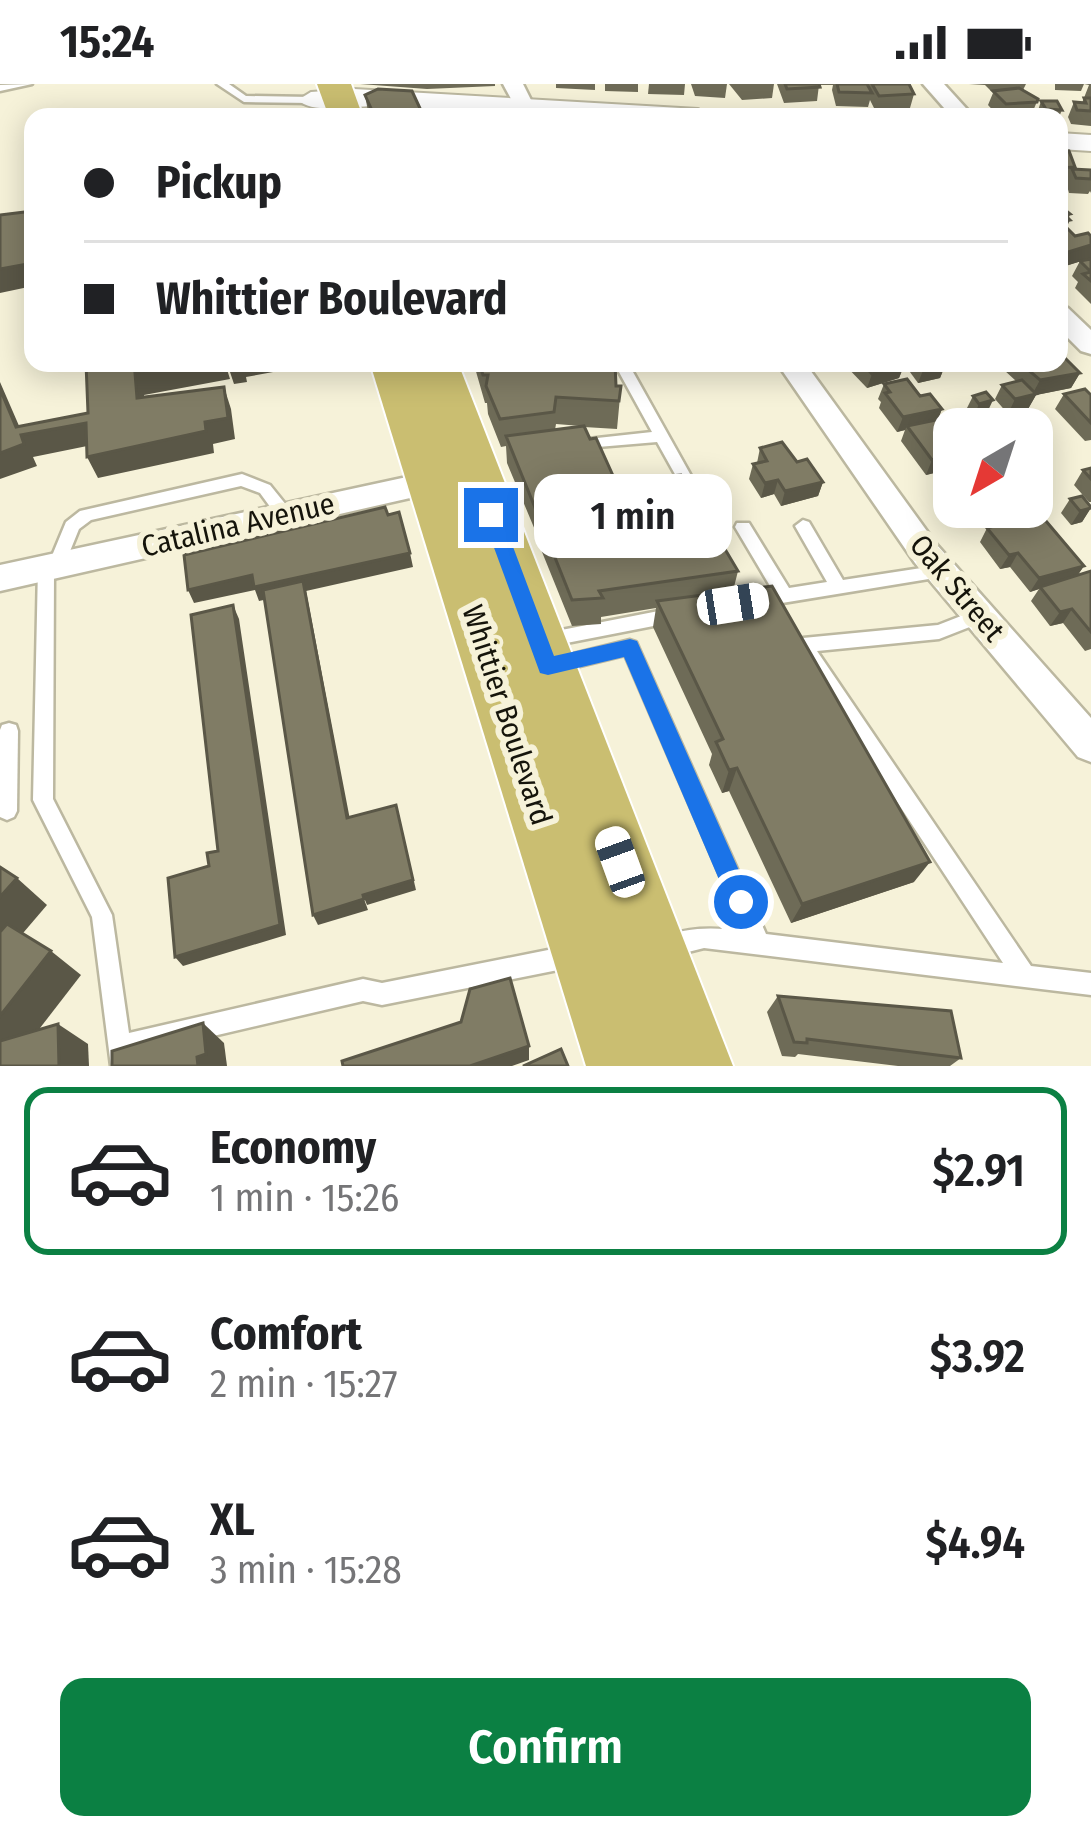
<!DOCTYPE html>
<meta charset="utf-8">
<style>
body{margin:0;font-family:"Fira Sans Condensed",sans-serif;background:#f2f2f2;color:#202124;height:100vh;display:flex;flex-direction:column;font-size:45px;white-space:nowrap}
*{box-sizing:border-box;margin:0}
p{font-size:39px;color:#757577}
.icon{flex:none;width:66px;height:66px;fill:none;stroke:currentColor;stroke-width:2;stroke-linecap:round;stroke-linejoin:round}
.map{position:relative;height:982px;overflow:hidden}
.side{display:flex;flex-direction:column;background:#fff;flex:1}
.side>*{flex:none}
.top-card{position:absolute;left:24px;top:24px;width:1044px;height:264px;border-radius:24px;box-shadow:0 6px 30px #0003;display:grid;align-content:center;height:264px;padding:0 60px;background:#fff}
.needle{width:78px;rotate:219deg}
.controls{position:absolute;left:933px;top:324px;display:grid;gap:24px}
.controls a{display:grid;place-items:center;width:120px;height:120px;border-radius:24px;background:#fff;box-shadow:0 6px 30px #0003;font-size:60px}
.end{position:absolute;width:54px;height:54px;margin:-27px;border:15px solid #1a73e8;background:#fff;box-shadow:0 0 0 6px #fff}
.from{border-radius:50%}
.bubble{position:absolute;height:84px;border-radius:24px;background:#fff;box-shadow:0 6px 30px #0003;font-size:39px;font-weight:600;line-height:84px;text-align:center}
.car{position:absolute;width:36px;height:72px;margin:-36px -18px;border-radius:15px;box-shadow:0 0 9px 3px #0007;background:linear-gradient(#fff 24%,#345 0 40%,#fff 0 76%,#345 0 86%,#fff 0)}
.top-card b{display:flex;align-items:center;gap:42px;height:114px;font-size:45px}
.top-card b+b{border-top:3px solid #e0e0e0}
.top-card i{width:30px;height:30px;background:#202124}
ul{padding:21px 0 0;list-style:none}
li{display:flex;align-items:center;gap:36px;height:168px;margin:0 24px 18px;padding:0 36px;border:6px solid transparent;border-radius:24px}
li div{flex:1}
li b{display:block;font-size:45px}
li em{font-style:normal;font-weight:600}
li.current{border-color:#0b8043}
li>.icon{width:108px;height:108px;stroke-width:1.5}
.action{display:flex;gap:24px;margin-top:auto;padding:24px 60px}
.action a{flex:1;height:138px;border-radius:24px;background:#0b8043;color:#fff;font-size:48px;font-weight:600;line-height:138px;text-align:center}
.status{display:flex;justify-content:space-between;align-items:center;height:84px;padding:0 60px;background:#fff;direction:ltr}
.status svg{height:33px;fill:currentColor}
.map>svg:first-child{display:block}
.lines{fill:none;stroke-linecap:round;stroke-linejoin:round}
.service-casing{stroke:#bcb8a0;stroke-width:5}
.minor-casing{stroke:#bcb8a0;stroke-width:5}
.tertiary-casing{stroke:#bcb8a0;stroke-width:4}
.primary-casing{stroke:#fff;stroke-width:4}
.service{fill:#fff;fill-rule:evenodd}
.minor{fill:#fff;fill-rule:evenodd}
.tertiary{fill:#fff;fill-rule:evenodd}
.primary{fill:#cabe71;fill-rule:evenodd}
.wall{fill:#6e6b57;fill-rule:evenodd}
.shaded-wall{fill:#5a5747}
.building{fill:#807c65;stroke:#5a5747;stroke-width:3}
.route{fill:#1a73e8}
.labels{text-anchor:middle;stroke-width:12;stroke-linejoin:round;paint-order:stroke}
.street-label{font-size:30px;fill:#15140b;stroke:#f6f2d9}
</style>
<div class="status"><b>15:24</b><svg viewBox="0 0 49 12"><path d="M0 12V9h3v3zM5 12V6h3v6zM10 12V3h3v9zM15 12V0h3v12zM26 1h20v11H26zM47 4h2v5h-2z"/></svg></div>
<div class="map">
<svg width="1091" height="982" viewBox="0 0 1091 982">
<rect width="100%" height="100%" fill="#f6f2d9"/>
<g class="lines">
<defs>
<g id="service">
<path d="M32 0 0 7V1Z"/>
<path d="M217 0H229L246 12 311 13 316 16 311 19 244 18Z"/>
<path d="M614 279H628L699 406 696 410H686L657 358 574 365 572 361 574 357 579 356 652 348Z"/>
<path d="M242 390 270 401 291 427 293 431 291 435H279L260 409 241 402 91 436 79 445 62 487 54 488 53 715 112 831 129 949 363 895 382 899 573 861 581 864 584 872 581 880 573 883 382 921 363 917 132 971 133 982H111L92 833 33 716 38 484 40 479H49L66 438 80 427Z"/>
<path d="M803 436 809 438 843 496 941 481 947 482 949 487 947 492 941 493 758 523 752 521 750 516 752 511 773 507 735 443 737 439H749L789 504 827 498 795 442Z"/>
<path d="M674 524 680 526 683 531 680 536 674 538 546 563 540 561 537 556 540 551 546 549Z"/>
<path d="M979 525 985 527 988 532 985 537 939 555 817 567 1031 882 1091 889V911L704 864 664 874 656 871 653 863 656 855C689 843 710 843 744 847L625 571 555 588 549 586 546 581 549 576 630 556 636 558 766 850 1003 879 794 561 797 556 803 554 938 541Z"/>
<path d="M9 639 16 641 18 647 17 727 14 733 7 736 0 733V646L2 641Z"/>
</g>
<g id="minor">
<path d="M503 0H523L534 22 531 26H517Z"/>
<path d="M923 0H944L974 33H952Z"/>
<path d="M1059 222 1068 224 1091 246V270L1081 267 1059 245Z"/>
<path d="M777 279H805L937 461 1091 634V678L1078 673 915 479Z"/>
<path d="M430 388 441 391 445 399 441 407 0 507V481Z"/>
</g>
<g id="tertiary">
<path d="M354 5 698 25 711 33C600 33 489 29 378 22 356 21 313 31 298 16L311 8Z"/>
<path d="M1059 49 1091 51V67L1059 65Z"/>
</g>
<g id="primary">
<path d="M317 0H351L363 33H329Z"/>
<path d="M370 279H458L733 982H586Z"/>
</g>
</defs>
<use href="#service" class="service-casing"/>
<use href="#minor" class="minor-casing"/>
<use href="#tertiary" class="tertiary-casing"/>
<use href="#primary" class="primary-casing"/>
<use href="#service" class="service"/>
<use href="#minor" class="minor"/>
<use href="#tertiary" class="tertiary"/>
<use href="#primary" class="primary"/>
</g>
<g class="wall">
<path d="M360 0H495V2L427 5Z"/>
<path d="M556 0H595V6L556 4Z"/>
<path d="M605 0H638V8L605 7Z"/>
<path d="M649 0H685L684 11 648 10Z"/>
<path d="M691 0H727L725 14 695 12Z"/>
<path d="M729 0H774L772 14 742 16Z"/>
<path d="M777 0H872L914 10 910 24 875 26 870 16 868 23 836 22 832 6 833 1H819L817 17 784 19Z"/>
<path d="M969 0H1026L1023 6 1038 15 1031 32 999 33 988 21 993 9 985 1Z"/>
<path d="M1055 0H1091V42L1071 40 1068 33 1074 18 1082 19 1089 1 1084 0 1081 7 1055 6Z"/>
<path d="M365 11 424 33H369Z"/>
<path d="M1041 17 1062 26 1059 33H1036Z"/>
<path d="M1059 66 1075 85 1091 86V109L1090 107 1088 110 1069 109 1066 98H1059Z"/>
<path d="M1059 121 1070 130 1066 144 1091 174 1059 184Z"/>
<path d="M1091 175V220L1075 204 1078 198 1072 192 1080 177Z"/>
<path d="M472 279H615L616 302H621L617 345 584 343 590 355 615 396 738 487 733 507 914 798 791 839 729 707 722 709 709 681 712 670 653 543 656 524 601 533V540L572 542 540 463V458L507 379 506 362 501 363 488 330 487 319H485L475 284ZM556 340 581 342 555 346Z"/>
<path d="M843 279H905L899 294 867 304Z"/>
<path d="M909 279H946L940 294 918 299 907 284Z"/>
<path d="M1007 279H1059L1080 289 1071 304 1036 311 1028 325 1008 330 995 315 1002 301 1016 297 1004 286Z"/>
<path d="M884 300 920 312 942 325 938 335 954 345V405L948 397 954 384 926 391 901 357 905 346 897 348 879 324 881 318 878 315Z"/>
<path d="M986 308V331L973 334 966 326 973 312Z"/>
<path d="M1064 310 1091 311V356L1085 357 1055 325Z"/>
<path d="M760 364 797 378 823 398 818 412 781 422 774 410 761 414 749 395 753 380 757 379Z"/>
<path d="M1091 384V418H1089L1074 401 1083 386Z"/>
<path d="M1070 415 1091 423 1082 438 1071 441 1061 429Z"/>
<path d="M956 423H1008L1004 430 968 439Z"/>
<path d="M1007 430 1084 482 1077 492 1091 487V565L1085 567 1063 539 1050 542 1031 517 1039 505 1030 508 1010 483 1000 485 980 458 987 444 1002 440Z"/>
<path d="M778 912 961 974 950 982H898L798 970 795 973 782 972 767 928Z"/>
</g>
<g class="shaded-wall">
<path d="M1070 130 1067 136H1070L1063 151H1059V138L1065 131Z"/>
<path d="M1091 161V174L1059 184 1065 169Z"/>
<path d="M33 179V202L0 209V185Z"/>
<path d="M189 279H225L230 295 144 311 146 336 137 314 135 289Z"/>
<path d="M227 279H294L295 284 246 293 247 298 234 300Z"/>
<path d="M905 279 899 294 867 304 872 290Z"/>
<path d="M946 279 940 294 918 299 924 284Z"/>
<path d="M1080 289 1071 304 1036 311 1028 325 1008 330 1015 315 1032 311 1040 296Z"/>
<path d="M0 298 23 351 86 339 97 360 33 373 37 382 0 395Z"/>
<path d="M224 303 231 325 235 355 213 360 214 369 98 394 87 373 205 338Z"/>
<path d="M993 316 986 331 973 334 979 320Z"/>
<path d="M942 325 936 340 907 342 905 346 897 348 903 333Z"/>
<path d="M954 371V384L926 391 932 376Z"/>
<path d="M778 396 774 410 761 414 765 399Z"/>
<path d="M823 398 818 412 781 422 785 407Z"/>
<path d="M982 423H1008L1004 430 968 439 976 425Z"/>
<path d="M1091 424 1082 438 1071 441 1080 427Z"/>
<path d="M543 430V444L540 436 539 458 538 431Z"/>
<path d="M410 469 413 483 306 507 352 746 347 734 305 507 259 517 255 506 194 519 188 506 252 491Z"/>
<path d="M1018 469 1010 483 1000 485 1009 471Z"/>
<path d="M1084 482 1074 496 1040 503 1039 505 1030 508 1039 494Z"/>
<path d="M233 521 239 535 286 851 183 882 175 873 280 841Z"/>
<path d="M1072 525 1063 539 1050 542 1060 528Z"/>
<path d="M737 684 729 707 722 709 729 686Z"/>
<path d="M396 721 416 806 367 821 363 811Z"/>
<path d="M930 778 914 798 791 839 802 820Z"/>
<path d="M17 794 47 821 0 876V813Z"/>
<path d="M364 815 368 826 318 841 313 831Z"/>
<path d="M51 867 81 891 23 966 0 964V932Z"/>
<path d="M203 939 224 959 227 982H198L197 973Z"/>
<path d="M58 940 88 960 89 982H59Z"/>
<path d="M529 962V976L512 982H470Z"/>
</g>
<g class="building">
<path d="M785 0H819L820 3 787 5Z"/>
<path d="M837 0H867L872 9 839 8Z"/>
<path d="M872 0H909L914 10 879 12Z"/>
<path d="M1019 4 1038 15 1037 18 1006 20 993 7Z"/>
<path d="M378 5 412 7 424 33H375L365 11Z"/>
<path d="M1084 14H1091V27L1077 26 1074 18 1086 19Z"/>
<path d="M1041 17H1057L1062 26 1046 25Z"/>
<path d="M564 27 598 30V33H562Z"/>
<path d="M1059 66 1069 67 1075 83 1059 84Z"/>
<path d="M1072 85 1091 86V95L1076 94Z"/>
<path d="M1059 121 1070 130 1065 131 1070 136 1059 138Z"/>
<path d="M33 127V179L0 185V131Z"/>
<path d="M1066 143 1075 152 1088 149 1091 152V161L1065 169 1059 164V144Z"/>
<path d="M1091 175V197L1083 190 1091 188 1080 177Z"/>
<path d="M1059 268 1080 289 1040 296 1020 279H1059Z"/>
<path d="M86 279H189L135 289 137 314 224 303 228 334 205 338 206 347 87 373 86 339 21 351 24 360 0 369V305L16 343 88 329Z"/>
<path d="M479 279H615L616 302H621L619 317 556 313 554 328 500 335 486 302 488 291H483Z"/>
<path d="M862 279H905L872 290Z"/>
<path d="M920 279H946L924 284Z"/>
<path d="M907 295 920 312 930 310 942 325 903 333 885 309 890 308 884 300Z"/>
<path d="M1022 296 1036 310 1015 315 1002 301Z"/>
<path d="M1085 305 1091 311V339L1064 310Z"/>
<path d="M986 308 993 316 979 320 973 312Z"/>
<path d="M960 331 970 345H954V371L932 376 907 342Z"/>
<path d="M584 342 590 355 596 354 615 396 681 391 738 487 599 507 603 514 572 516 540 436 545 435 543 430 538 431 506 352Z"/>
<path d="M782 358 797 378 807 375 823 398 785 407 778 396 765 399 753 380 767 377 760 364Z"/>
<path d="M1091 384V395L1083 386Z"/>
<path d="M1082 412 1091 423V424L1080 427 1070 415Z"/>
<path d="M385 423 388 431 399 428 410 469 254 503 252 491 188 506 184 471Z"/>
<path d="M1029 424 1040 430 1084 482 1039 494 1018 469 1009 471 987 444 1013 437 1007 430Z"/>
<path d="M1091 487V548L1072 525 1060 528 1040 503Z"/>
<path d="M303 497 347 734 396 721 413 796 363 811 364 815 313 831 263 506Z"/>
<path d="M772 502 930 778 802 820 737 684 729 686 716 658 723 655 657 517Z"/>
<path d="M233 521 280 841 175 873 168 794 209 782 207 769 218 767 191 531Z"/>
<path d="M0 783 17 794 0 813Z"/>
<path d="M7 840 51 867 0 932V848Z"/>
<path d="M510 894 529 962 470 982H343L342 977 461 938 470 905Z"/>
<path d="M778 912 951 927 961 974 807 955V959L794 958Z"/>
<path d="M203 939 206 970 197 973 198 982H112V967Z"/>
<path d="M58 940 59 982H0V957Z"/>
<path d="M561 965 568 982H523Z"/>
</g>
<path class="route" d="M491 424 501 431 554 572 630 555 637 557 753 818 750 826H732L624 573 548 591 540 589 482 431Z"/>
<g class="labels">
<g class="street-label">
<text transform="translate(238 441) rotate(-13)" y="10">Catalina Avenue</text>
<text transform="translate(957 504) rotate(50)" y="10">Oak Street</text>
<text transform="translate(507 631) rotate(72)" y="10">Whittier Boulevard</text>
</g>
</g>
</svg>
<div class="controls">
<a><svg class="needle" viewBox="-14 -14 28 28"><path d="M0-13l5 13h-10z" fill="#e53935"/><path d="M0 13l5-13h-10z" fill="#757577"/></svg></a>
</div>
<i class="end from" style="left:741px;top:818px"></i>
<i class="end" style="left:491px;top:431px"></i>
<div class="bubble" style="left:534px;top:390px;width:198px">1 min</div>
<i class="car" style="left:733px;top:520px;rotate:81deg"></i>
<i class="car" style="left:620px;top:778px;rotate:340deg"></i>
<div class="top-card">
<b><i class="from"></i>Pickup</b>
<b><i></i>Whittier Boulevard</b>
</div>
</div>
<section class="side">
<ul>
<li class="current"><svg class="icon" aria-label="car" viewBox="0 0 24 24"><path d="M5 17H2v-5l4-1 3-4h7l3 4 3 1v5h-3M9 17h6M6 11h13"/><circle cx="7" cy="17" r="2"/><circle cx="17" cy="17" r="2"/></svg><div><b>Economy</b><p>1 min · 15:26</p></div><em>$2.91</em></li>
<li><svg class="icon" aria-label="car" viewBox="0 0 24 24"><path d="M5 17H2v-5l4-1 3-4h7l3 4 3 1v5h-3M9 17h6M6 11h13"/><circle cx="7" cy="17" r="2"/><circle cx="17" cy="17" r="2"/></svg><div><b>Comfort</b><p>2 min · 15:27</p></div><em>$3.92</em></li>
<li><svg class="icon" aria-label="car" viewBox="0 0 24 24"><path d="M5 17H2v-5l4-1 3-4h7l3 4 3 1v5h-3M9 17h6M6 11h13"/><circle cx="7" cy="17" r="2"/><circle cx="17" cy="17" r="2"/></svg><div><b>XL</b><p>3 min · 15:28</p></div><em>$4.94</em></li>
</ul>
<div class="action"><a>Confirm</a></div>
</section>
